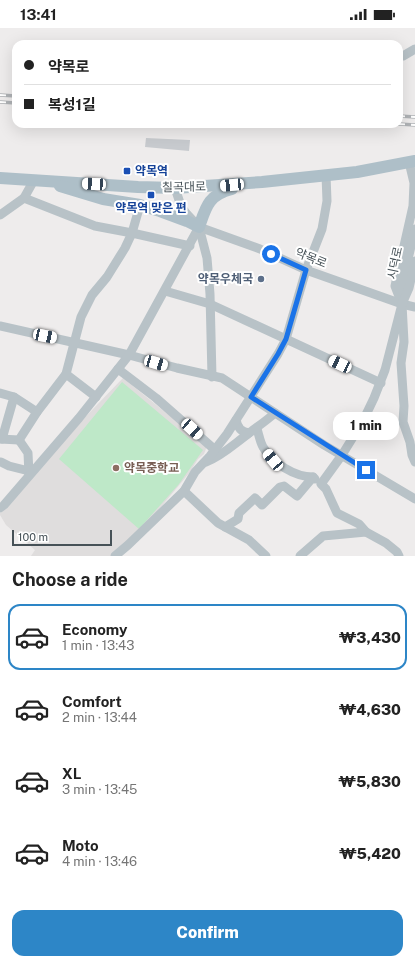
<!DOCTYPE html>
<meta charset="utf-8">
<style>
body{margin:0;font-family:"Public Sans","Noto Sans KR",sans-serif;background:#f6f6f6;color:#222;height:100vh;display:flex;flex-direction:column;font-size:15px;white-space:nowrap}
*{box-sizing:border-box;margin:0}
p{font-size:13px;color:#767676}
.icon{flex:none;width:22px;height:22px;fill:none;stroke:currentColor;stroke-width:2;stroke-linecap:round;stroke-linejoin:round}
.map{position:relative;height:528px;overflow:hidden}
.panel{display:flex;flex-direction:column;background:#fff;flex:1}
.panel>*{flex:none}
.banner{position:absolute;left:12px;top:12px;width:391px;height:88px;border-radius:12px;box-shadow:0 4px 16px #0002;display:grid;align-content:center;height:88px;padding:0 12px;background:#fff}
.scale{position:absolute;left:12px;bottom:10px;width:100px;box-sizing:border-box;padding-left:4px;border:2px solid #465157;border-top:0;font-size:11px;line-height:14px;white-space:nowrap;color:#465157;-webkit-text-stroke:3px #fff;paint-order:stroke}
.end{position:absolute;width:18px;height:18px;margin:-9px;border:5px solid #1a73e8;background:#fff;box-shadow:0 0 0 2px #fff}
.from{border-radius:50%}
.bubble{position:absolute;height:28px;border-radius:12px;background:#fff;box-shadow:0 4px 16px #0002;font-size:13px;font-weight:800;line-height:28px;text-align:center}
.car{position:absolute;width:12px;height:24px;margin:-12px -6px;border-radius:5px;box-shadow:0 0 3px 1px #0007;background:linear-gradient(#fff 24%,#345 0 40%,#fff 0 76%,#345 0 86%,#fff 0)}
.banner b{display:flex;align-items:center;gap:14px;height:38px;font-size:15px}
.banner b+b{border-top:1px solid #e0e0e0}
.banner i{width:10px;height:10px;background:#222}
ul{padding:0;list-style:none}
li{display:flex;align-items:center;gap:12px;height:66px;margin:0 8px 6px;padding:0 4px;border:2px solid transparent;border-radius:12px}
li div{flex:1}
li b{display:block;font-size:15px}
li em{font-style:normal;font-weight:800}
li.selected{border-color:#2d86c7}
li>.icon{width:36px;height:36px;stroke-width:1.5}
h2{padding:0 12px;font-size:18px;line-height:48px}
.button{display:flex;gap:8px;margin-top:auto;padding:8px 12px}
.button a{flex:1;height:46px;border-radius:12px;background:#2d86c7;color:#fff;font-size:16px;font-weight:800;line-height:46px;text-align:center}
.status{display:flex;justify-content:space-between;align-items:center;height:28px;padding:0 20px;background:#fff;direction:ltr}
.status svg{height:11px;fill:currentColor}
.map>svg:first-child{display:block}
.education{fill:#dfdddd}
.green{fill:#bee8c8}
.building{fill:#c7cace}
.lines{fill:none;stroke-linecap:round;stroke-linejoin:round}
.minor{stroke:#b8c2c7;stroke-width:9}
.major{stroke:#aebfc8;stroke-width:12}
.rail-casing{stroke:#afb2b5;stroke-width:3.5}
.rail{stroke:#fff;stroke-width:2;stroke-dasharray:6;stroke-linecap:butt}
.route{stroke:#1a73e8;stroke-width:5}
.transit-dot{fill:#1a4fb4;stroke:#fff;stroke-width:1.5}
.service-dot{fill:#5c6f8a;stroke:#fff;stroke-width:1.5}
.education-dot{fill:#8d6e63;stroke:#fff;stroke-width:1.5}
.labels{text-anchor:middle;stroke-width:4;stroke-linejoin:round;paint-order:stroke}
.transit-label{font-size:12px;font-weight:bold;fill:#164399;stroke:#fff;text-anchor:start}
.street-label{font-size:12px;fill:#465157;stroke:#fff}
.service-label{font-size:12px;font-weight:bold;fill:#4e5e75;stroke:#fff;text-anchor:end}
.education-label{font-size:12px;font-weight:bold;fill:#785e54;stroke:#fff;text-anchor:start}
</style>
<div class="status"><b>13:41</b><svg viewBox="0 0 49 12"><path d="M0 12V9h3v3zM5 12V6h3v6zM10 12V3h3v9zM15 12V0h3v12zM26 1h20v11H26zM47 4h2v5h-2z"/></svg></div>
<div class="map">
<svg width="415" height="528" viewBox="0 0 415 528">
<rect width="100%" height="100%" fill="#eeecec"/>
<path class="education" d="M123 350 207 418 204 426 198 431 190 444 151 491 112 528H31L35 522 6 497 0 487V485L66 409Z"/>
<path class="green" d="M122 354 203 422 179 456 139 501 59 431Z"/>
<path class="building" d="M146 110 190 112 189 123 145 119Z"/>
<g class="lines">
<g class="minor">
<path d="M399 28H403L415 21"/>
<path d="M409 134 414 155 413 178 395 258 402 276 404 314 401 335 404 378 403 394 410 414 412 427 415 434"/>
<path d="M175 160 181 178 186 185 199 199 260 221 306 242 402 276 415 279"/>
<path d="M24 170 95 198 132 205 190 218"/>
<path d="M0 187 24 170 34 152"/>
<path d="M199 199 207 230 210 266 212 349"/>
<path d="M165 263 210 276 381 355"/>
<path d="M402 270V257L415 201"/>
<path d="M0 298 129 327 177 340 222 350 324 417 415 471"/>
<path d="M118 341 156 370 214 421"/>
<path d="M66 346 96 369"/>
<path d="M0 365 14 369 37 384"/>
<path d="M236 392C238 400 241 404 249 405"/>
<path d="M257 401C259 407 260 414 263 419 272 435 295 449 313 449L315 451"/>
<path d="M0 411 19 412 37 384 66 346 81 289 92 267 107 249 125 220 132 205 140 177"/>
<path d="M2 411 14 369"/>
<path d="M19 412 28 425 29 447"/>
<path d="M1 434 9 438 29 443"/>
<path d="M206 434C222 428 234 416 248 406 257 399 266 393 275 385"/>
<path d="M184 463 218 495 249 512 266 528"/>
<path d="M0 480 4 477 79 390 129 327 199 199"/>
<path d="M225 499 238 491 239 485 255 470 262 477 280 459 284 458 297 468 313 449"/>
<path d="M115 528 128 517 184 463 195 444 210 428 227 406 278 326 286 311 306 242 322 201 327 173 326 147"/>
<path d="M300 528 323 508 366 504"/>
<path d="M399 528 397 524 386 515 366 504 359 496 337 485 326 461 321 456 342 427 363 393 374 370 385 342 402 276 409 260 415 233"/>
</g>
<g class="major">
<path d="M0 150 138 159 175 160 262 154 357 144 415 133"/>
<path d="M60 158 103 171 140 177 160 183 187 193 199 199C206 179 208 167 232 161"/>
</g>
<defs>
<g id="rail">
<path d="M0 67 16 68"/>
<path d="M0 74 16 75"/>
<path d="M399 88 415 89"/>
<path d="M399 96 415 97"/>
</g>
</defs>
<use href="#rail" class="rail-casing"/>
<use href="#rail" class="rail"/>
</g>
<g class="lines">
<path class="route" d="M271 226 306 242 286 311 278 326 251 369 366 442"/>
</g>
<g class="transit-dot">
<rect x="123" y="139" width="8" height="8" rx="2"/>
<rect x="147" y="163" width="8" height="8" rx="2"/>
</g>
<circle class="service-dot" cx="261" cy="251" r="4"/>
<circle class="education-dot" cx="116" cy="440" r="4"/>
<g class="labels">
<g class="transit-label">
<text x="135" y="147">약목역</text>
<text x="151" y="184" text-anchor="middle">약목역 맞은 편</text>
</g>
<g class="street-label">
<text transform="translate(184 159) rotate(-1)" y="4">칠곡대로</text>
<text transform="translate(311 230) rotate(22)" y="4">약목로</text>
<text transform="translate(395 235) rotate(-78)" y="4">시덕로</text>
</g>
<g class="service-label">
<text x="253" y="255">약목우체국</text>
</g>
<g class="education-label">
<text x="124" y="444">약목중학교</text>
</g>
</g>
</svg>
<div class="scale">100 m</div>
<i class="end from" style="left:271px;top:226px"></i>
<i class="end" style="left:366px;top:442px"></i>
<div class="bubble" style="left:333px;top:384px;width:66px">1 min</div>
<i class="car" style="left:94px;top:156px;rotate:273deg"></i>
<i class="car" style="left:232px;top:157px;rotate:265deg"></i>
<i class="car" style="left:45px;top:308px;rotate:102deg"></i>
<i class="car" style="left:156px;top:335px;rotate:106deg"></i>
<i class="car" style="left:340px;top:336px;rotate:295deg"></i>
<i class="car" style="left:192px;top:401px;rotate:132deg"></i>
<i class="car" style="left:273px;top:432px;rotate:320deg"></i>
<div class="banner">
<b><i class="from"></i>약목로</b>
<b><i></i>복성1길</b>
</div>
</div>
<section class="panel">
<h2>Choose a ride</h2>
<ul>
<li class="selected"><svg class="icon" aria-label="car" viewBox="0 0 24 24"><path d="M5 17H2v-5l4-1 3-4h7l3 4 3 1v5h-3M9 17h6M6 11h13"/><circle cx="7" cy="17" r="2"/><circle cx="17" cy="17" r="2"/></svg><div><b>Economy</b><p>1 min · 13:43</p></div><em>₩3,430</em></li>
<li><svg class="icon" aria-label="car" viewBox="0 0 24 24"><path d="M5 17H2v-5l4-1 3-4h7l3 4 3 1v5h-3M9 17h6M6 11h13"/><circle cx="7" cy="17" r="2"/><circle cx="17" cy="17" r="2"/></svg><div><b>Comfort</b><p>2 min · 13:44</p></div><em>₩4,630</em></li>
<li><svg class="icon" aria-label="car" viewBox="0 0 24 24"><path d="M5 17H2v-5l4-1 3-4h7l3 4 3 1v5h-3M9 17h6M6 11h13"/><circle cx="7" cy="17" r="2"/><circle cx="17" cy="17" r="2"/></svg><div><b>XL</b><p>3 min · 13:45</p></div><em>₩5,830</em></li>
<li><svg class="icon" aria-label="car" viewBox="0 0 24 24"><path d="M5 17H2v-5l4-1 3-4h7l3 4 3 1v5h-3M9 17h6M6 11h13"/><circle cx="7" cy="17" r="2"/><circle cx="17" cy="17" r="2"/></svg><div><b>Moto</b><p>4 min · 13:46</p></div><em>₩5,420</em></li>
</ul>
<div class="button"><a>Confirm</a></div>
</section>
